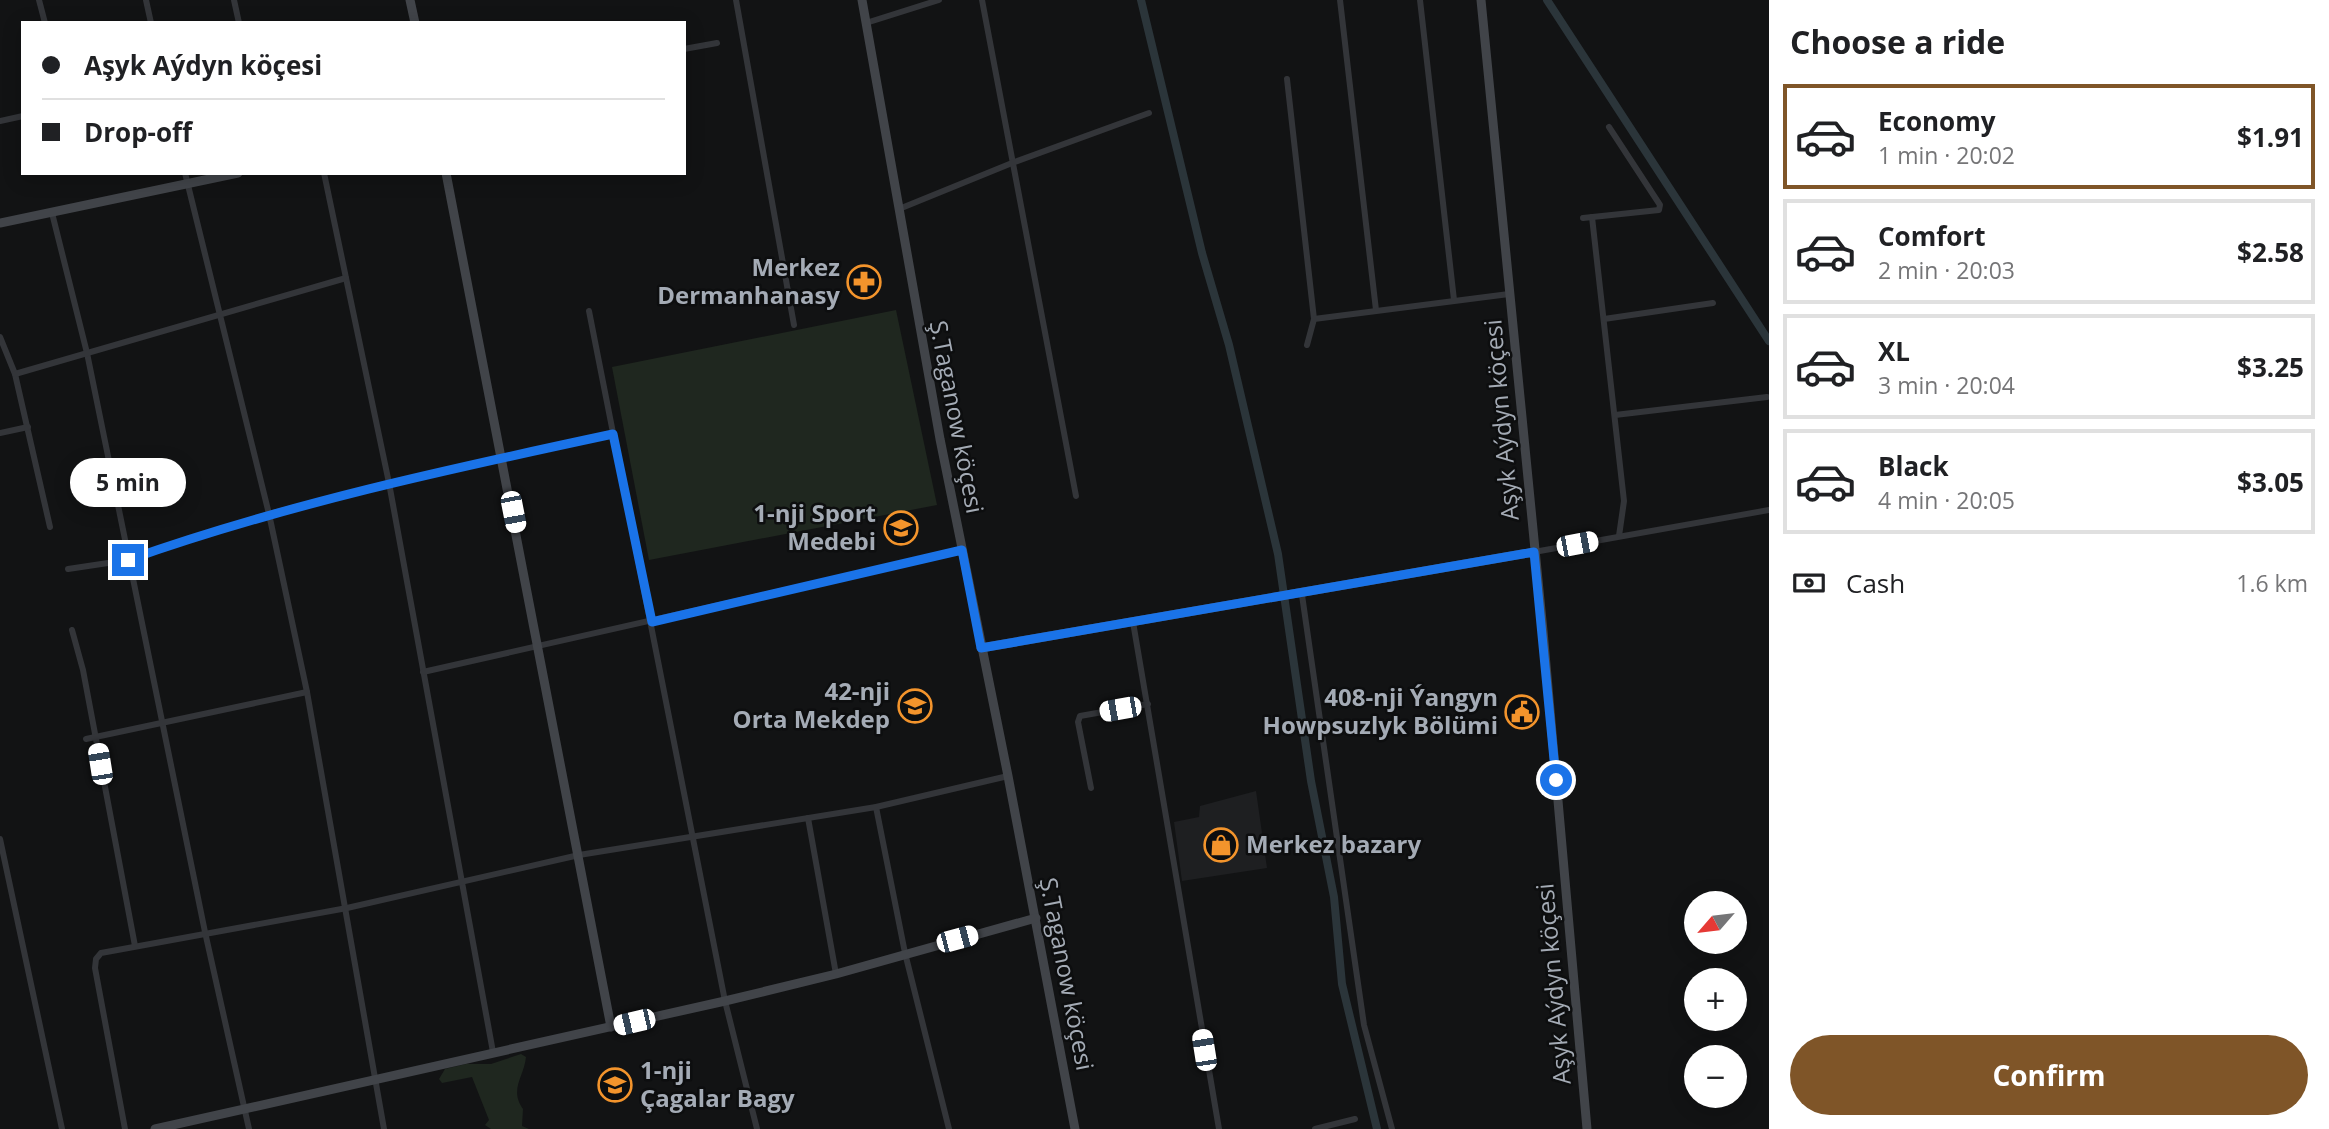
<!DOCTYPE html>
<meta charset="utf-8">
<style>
body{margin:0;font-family:"Open Sans",sans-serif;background:#f6f6f6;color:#202124;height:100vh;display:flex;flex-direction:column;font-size:26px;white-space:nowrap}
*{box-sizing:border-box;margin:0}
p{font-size:23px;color:#757577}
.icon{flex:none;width:38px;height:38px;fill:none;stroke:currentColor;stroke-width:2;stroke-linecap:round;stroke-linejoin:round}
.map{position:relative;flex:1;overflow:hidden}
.sheet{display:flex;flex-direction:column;background:#fff;width:560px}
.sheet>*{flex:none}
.banner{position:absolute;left:21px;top:21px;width:665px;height:154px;border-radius:0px;box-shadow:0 4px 18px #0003;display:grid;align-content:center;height:154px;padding:0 21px;background:#fff}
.needle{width:46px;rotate:242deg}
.tools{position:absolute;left:1684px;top:891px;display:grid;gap:14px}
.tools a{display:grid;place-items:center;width:63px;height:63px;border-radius:50%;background:#fff;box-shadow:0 4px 18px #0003;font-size:35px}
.end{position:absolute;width:32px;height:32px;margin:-16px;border:9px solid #1a73e8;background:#fff;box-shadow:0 0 0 4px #fff}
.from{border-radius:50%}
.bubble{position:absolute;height:49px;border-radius:24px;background:#fff;box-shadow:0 4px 18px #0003;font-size:23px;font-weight:700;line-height:49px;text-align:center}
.car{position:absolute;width:21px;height:42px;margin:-21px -10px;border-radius:9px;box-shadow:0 0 5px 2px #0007;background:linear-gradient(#fff 24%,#345 0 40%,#fff 0 76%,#345 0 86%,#fff 0)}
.banner b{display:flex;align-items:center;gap:24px;height:66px;font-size:26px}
.banner b+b{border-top:2px solid #e0e0e0}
.banner i{width:18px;height:18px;background:#202124}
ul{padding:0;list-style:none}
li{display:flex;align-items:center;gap:21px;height:105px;margin:0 14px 10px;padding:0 7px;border:4px solid #e0e0e0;border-radius:0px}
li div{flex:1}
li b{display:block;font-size:26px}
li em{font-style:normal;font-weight:700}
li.on{border-color:#7f5528}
li>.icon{width:63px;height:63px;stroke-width:1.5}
h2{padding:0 21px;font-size:32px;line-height:84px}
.pay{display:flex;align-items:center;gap:18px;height:77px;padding:0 21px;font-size:26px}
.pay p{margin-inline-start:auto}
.action{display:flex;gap:14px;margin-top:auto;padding:14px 21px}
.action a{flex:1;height:80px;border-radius:42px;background:#7f5528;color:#fff;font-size:28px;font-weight:700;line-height:80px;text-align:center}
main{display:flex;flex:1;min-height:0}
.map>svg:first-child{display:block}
.built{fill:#1e1f21}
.green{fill:#1f271f}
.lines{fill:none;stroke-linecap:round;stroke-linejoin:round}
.canal{stroke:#2b353a;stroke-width:8}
.street{stroke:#333539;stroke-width:6}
.secondary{stroke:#414449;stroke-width:9}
.route{stroke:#1a73e8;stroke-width:9}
.labels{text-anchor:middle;stroke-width:5;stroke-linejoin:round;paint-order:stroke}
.poi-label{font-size:24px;font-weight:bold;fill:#a4abb5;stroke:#0d0e0f;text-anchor:end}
.street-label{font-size:24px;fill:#a4abb5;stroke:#0d0e0f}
</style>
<main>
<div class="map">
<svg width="1769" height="1129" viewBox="0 0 1769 1129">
<rect width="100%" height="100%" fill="#121314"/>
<path class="built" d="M1256 791 1267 868 1182 881 1174 822 1199 817 1200 806Z"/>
<g class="green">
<path d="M896 310 937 505 649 560 612 367Z"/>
<path d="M521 1054 526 1057C524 1077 509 1089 523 1109L522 1126 529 1129H491L485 1125 489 1120 472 1077 442 1083 439 1079 445 1069 466 1064H491Z"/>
</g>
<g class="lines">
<g class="canal">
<path d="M1141 0 1202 253 1229 345 1278 554 1311 781 1334 897 1342 984 1377 1129"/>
<path d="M1547 0 1769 341"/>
</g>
<g class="street">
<path d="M39 0 45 23"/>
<path d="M146 0 151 23"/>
<path d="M234 0 239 23"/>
<path d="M736 0 794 325"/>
<path d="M982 0 1076 496"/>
<path d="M1340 0 1376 310"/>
<path d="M1420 0 1454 300"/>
<path d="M866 23 939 0"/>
<path d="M684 49 717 43"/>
<path d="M1287 79 1314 319"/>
<path d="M0 121 23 116"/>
<path d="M185 173 269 514 307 692 384 1129"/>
<path d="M324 173 389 483 493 1052"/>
<path d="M899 209 1012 163 1149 113"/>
<path d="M52 213 87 353 205 932 249 1129"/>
<path d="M1592 217 1624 501 1619 536"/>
<path d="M1583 218 1659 210 1660 205 1609 127"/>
<path d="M589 311 725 1001 757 1129"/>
<path d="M1604 319 1713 303"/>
<path d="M0 337 15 374 50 527"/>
<path d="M1307 345 1314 319 1509 294"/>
<path d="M15 374 346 278"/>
<path d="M1615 415 1767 397"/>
<path d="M0 433 28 427"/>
<path d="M1534 552 1769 510"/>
<path d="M68 569 128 560 269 514 389 483 613 434"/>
<path d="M1302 595 1364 1025 1392 1129"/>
<path d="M1133 622 1219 1129"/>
<path d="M72 630 83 670 135 946"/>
<path d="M423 672 962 550"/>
<path d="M86 739 307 692"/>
<path d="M1091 788 1078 722 1080 716 1148 704"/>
<path d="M876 807 905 953 949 1129"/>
<path d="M808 818 836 974"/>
<path d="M0 839 62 1129"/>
<path d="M125 1129 95 968 96 959 101 953 347 908 579 855 876 807 1008 776"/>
<path d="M1315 1129 1355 1119"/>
</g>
<g class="secondary">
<path d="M410 0 415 23"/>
<path d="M862 0 940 439 1008 776 1075 1129"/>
<path d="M1481 0 1543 631 1587 1129"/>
<path d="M446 173 611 1027"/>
<path d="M0 223 238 173"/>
<path d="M981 648 1534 552"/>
<path d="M155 1129 725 1001 836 974 1036 918"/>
</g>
</g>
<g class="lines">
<path class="route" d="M128 560C286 504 449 469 613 434L652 622 962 550 981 648 1534 552 1556 780"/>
</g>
<defs>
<symbol id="pharmacy-ring" viewBox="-11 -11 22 22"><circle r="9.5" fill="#0d0e0f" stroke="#f3942c" stroke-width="1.5"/><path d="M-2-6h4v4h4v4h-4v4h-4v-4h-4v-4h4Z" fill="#f3942c"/></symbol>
<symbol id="school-ring" viewBox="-11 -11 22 22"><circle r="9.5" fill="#0d0e0f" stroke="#f3942c" stroke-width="1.5"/><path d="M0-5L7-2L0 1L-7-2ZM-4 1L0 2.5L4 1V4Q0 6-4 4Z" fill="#f3942c"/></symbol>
<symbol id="civic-ring" viewBox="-11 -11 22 22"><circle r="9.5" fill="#0d0e0f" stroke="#f3942c" stroke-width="1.5"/><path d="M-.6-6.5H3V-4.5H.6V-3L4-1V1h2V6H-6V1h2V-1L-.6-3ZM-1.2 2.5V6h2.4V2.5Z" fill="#f3942c"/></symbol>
<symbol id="shop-ring" viewBox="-11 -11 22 22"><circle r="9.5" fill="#0d0e0f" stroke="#f3942c" stroke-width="1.5"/><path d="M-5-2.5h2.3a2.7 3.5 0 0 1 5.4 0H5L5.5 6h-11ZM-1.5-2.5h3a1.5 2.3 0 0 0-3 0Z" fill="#f3942c"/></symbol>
</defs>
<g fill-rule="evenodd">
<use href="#pharmacy-ring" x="845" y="263" width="38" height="38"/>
<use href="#school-ring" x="882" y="509" width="38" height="38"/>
<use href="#school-ring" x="896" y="687" width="38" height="38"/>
<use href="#civic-ring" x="1503" y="693" width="38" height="38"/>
<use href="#shop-ring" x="1202" y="826" width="38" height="38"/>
<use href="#school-ring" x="596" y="1066" width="38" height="38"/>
</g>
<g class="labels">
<g class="poi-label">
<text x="840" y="276">Merkez<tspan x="840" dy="28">Dermanhanasy</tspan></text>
<text x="876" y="522">1-nji Sport<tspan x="876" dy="28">Medebi</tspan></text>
<text x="890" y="700">42-nji<tspan x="890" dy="28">Orta Mekdep</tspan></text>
<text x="1498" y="706">408-nji Ýangyn<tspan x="1498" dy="28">Howpsuzlyk Bölümi</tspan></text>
<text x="1246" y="853" text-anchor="start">Merkez bazary</text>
<text x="640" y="1079" text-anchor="start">1-nji<tspan x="640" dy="28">Çagalar Bagy</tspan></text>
</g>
<g class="street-label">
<text transform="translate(956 417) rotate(79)" y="8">Ş.Taganow köçesi</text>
<text transform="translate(1502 420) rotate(-95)" y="8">Aşyk Aýdyn köçesi</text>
<text transform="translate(1066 974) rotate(79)" y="8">Ş.Taganow köçesi</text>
<text transform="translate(1554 984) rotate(-95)" y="8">Aşyk Aýdyn köçesi</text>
</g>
</g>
</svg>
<div class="tools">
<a><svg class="needle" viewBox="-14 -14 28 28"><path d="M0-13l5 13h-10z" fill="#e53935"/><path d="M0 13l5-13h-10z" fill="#757577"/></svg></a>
<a>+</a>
<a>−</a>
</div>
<i class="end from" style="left:1556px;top:780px"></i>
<i class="end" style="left:128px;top:560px"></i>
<div class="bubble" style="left:70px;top:458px;width:116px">5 min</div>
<i class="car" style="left:513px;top:512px;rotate:169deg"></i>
<i class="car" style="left:1577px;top:544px;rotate:79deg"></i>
<i class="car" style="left:1120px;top:709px;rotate:260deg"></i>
<i class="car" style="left:100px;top:764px;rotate:351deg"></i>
<i class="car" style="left:957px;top:939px;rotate:75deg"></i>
<i class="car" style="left:634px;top:1022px;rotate:257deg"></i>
<i class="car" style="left:1204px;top:1050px;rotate:351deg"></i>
<div class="banner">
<b><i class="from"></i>Aşyk Aýdyn köçesi</b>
<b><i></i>Drop-off</b>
</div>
</div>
<section class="sheet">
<h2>Choose a ride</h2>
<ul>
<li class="on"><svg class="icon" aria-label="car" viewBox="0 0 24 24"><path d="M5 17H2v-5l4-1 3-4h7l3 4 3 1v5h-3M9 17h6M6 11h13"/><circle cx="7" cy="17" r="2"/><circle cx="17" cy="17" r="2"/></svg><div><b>Economy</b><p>1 min · 20:02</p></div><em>$1.91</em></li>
<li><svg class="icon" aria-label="car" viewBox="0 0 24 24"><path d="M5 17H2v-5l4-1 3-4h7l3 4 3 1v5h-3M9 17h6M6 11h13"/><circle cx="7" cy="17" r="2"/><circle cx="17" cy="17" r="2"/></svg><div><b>Comfort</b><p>2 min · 20:03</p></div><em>$2.58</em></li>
<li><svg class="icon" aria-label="car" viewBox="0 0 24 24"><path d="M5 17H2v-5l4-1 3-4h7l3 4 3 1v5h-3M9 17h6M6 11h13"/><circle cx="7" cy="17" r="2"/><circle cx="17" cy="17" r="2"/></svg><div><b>XL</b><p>3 min · 20:04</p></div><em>$3.25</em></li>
<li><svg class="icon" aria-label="car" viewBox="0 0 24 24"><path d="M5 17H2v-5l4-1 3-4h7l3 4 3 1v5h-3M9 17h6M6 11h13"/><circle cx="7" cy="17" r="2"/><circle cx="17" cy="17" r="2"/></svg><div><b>Black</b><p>4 min · 20:05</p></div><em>$3.05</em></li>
</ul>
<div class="pay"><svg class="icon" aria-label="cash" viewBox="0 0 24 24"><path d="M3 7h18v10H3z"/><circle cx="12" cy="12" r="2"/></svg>Cash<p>1.6 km</p></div>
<div class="action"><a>Confirm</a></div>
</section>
</main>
